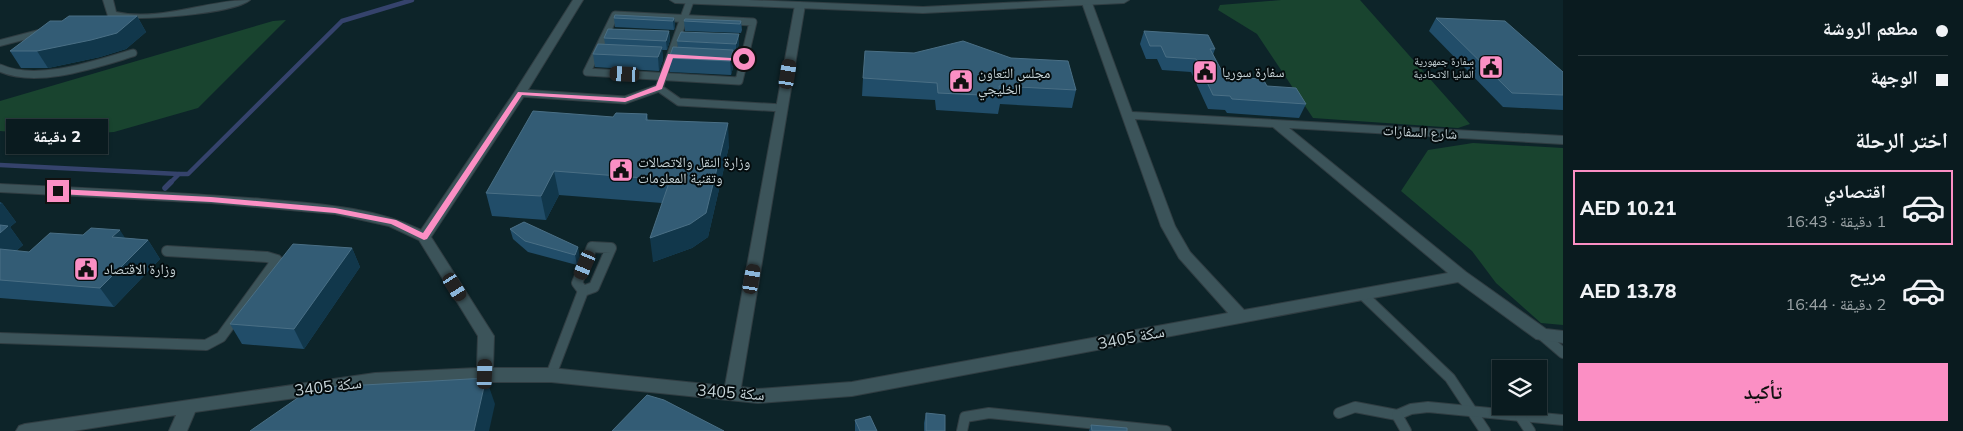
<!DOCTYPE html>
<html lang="ar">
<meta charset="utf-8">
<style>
body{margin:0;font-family:Mulish,"Noto Naskh Arabic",sans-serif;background:#18282c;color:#f1f3f6;direction:rtl;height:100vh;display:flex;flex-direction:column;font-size:19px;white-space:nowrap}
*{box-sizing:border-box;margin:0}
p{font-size:16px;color:#99a1a4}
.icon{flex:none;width:28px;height:28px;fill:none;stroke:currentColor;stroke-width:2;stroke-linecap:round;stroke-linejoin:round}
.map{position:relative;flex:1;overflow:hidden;direction:ltr}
.panel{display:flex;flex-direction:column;background:#0a1b1f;width:400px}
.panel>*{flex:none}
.hud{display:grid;align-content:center;height:110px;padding:0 15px;background:#0a1b1f}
.controls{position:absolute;left:1492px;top:360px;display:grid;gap:10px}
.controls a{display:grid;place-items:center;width:55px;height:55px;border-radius:0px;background:#0a1b1f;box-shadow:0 1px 4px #0004,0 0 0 1px #2a393d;font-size:25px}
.end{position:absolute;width:22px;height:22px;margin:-11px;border:6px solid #fb8fc4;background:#111;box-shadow:0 0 0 2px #111}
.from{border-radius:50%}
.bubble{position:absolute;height:35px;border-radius:0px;background:#0a1b1f;box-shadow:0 1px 4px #0004,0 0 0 1px #2a393d;font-size:16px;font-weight:800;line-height:35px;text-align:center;direction:rtl}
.car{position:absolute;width:15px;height:30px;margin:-15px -8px;border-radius:6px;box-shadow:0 0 4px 1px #0007;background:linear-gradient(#222 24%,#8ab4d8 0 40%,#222 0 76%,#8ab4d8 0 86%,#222 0)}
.hud b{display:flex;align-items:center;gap:18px;height:48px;font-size:19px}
.hud b+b{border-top:1px solid #2a393d}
.hud i{width:12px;height:12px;background:#f1f3f6}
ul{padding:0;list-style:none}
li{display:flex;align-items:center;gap:15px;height:75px;margin:0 10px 8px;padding:0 5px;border:2px solid transparent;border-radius:0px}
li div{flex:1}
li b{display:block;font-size:19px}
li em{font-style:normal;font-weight:800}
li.on{border-color:#fb8fc4}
li>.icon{width:45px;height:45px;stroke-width:1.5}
h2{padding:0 15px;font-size:22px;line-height:60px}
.button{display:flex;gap:10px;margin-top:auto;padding:10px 15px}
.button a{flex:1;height:58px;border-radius:0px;background:#fb8fc4;color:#111;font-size:20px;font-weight:800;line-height:58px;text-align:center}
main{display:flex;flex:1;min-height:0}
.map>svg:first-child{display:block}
.green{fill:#19442f}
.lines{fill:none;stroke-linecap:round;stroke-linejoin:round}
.stream-far1{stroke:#35436c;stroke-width:4.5}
.stream{stroke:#35436c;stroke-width:5.5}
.service-far1-casing{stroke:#303d42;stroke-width:9}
.service-casing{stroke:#303d42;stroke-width:12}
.minor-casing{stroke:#303d42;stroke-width:2}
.tertiary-casing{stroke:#303d42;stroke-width:2}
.service-far1{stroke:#3c545a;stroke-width:7}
.service{stroke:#3c545a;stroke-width:10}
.minor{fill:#3c545a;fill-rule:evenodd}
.tertiary{fill:#3c545a;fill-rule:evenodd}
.wall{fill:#214d69}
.shaded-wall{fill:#11374b}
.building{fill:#335c75;stroke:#4a6f85}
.route{fill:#fb8fc4}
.labels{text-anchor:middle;stroke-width:4;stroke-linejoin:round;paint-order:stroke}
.far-poi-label{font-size:11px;fill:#c8d5d9;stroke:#040c0e;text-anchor:end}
.poi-label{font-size:14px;fill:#c8d5d9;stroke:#040c0e;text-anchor:start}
.street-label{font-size:14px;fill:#c8d5d9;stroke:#040c0e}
.near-street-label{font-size:16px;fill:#c8d5d9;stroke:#040c0e}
</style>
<main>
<section class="panel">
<div class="hud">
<b><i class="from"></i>مطعم الروشة</b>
<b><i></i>الوجهة</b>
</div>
<h2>اختر الرحلة</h2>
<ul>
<li class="on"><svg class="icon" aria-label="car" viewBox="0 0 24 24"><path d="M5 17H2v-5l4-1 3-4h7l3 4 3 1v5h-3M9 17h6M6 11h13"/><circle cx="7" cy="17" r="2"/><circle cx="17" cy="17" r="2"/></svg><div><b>اقتصادي</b><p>1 دقيقة · 16:43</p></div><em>AED 10.21</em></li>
<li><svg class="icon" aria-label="car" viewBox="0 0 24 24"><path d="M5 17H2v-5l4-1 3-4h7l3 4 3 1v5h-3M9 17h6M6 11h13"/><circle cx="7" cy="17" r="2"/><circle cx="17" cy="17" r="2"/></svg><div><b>مريح</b><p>2 دقيقة · 16:44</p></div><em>AED 13.78</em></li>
</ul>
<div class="button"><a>تأكيد</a></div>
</section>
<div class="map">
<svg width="1563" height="431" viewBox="0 0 1563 431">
<rect width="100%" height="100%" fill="#0d2429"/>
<g class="green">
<path d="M1281 0H1360L1470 124 1458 128 1313 118 1257 34 1218 10 1220 5Z"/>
<path d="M286 20 198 108 114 132 60 136 0 131V101L273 21Z"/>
<path d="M1473 143 1563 148V325L1541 323 1496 283 1472 251 1401 191 1428 150Z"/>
</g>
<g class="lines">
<g class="stream-far1">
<path d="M0 165 179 174"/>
<path d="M169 184 179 174H188L342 21 412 0"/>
</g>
<path class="stream" d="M165 188 171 182"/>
<defs>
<g id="service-far1">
<path d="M690 1 659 88 679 102 782 108"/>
<path d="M615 15 753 22 739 81 587 72Z"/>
<path d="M0 68C37 85 96 64 133 53"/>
<path d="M520 93 625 100 659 88"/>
</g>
<g id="service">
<path d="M592 247 611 248 594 287 583 291 577 283Z"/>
<path d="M1363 295 1450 378 1485 431"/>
<path d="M1542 335 1563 353"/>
<path d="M0 338 206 345 221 337 277 260 267 257 167 251"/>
<path d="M551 375 583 291"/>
<path d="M1339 413 1355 407 1397 415 1411 409 1428 407 1563 420"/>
<path d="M1397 415 1406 431"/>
<path d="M1520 416 1530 431"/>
<path d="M962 431 965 417 989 413 1166 431"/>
</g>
<g id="minor">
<path d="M103 0H113L116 12C160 22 206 0 250 0 234 14 131 22 108 16Z"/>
<path d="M573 0H583L526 93 431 237 494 336 493 368H551L725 386 795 5 800 2 805 5 741 387 758 389 852 382 1228 313 1179 258 1161 226 1082 3 1087 0 1092 3 1132 112 1563 136V144L1289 128 1466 272 1546 329 1563 331V343L1536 339 1458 282 852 396 758 403 551 382H450L375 387 195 412 187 431H169L176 415 73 431H16L19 426 25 424 375 373 477 368 478 336 419 240 389 226 335 214 211 203 0 192V184C87 188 175 192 262 199 316 204 372 206 421 230L514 93ZM1135 119 1273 127 1448 273 1244 310 1190 252 1175 226Z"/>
<path d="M50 27 55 30 54 32 0 46V40Z"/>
</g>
<path id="tertiary" d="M670 0H748L923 7 1065 0H1129L1124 3 923 13 675 3Z"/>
</defs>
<use href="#service-far1" class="service-far1-casing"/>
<use href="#service" class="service-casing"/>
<use href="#minor" class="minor-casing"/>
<use href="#tertiary" class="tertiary-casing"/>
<use href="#service-far1" class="service-far1"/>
<use href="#service" class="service"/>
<use href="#minor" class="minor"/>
<use href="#tertiary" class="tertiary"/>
</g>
<g class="wall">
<path d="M137 16 146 32 126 49 100 57 48 68H21L10 51 62 21Z"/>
<path d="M614 18H674L675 27 674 30 615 27Z"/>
<path d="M1436 18 1563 72V110L1503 107 1429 31Z"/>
<path d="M684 21H741L742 30 741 33 685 31Z"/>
<path d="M669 31 670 40 667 50H662L663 60 659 71 595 67 593 54 605 44 604 38Z"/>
<path d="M1144 31 1215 49 1213 55 1225 77 1267 86 1306 104 1299 118 1227 113 1225 110 1208 109 1191 72 1162 70 1157 59H1146L1140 44Z"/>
<path d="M677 41 739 44 736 53H734V64L731 75 670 72 669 58 678 48Z"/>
<path d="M863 78 1076 90 1072 108 1000 104 998 114 936 110 935 100 862 96Z"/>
<path d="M647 114 648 120 729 146 708 237 692 248 653 262 662 203 559 195 546 220 492 216 486 193 613 117Z"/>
<path d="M0 202 2 203 16 222 10 227 23 245 16 251 29 252 125 238 148 240 160 259 114 307 0 298Z"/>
<path d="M524 222 580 258 577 265 528 252 513 239 510 229Z"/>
<path d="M352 248 360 267 304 349 242 344 230 324Z"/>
<path d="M926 413 945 431H924V423Z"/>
<path d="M855 420 877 431H855Z"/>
<path d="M1091 425 1127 431H1089Z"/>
</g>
<g class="shaded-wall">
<path d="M137 16 146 32 126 49 100 57 48 68 37 51Z"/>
<path d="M674 18 675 27 674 30 673 21Z"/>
<path d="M669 31 670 40 667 50 666 41Z"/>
<path d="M739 34V44L736 53V44Z"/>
<path d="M662 47 663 60 659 71 658 57Z"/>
<path d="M733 50 734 64 731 75 730 61Z"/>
<path d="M728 123 729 146 708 237 692 248 653 262 650 238Z"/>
<path d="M554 171 559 195 546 220 541 196Z"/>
<path d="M2 203 16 222 10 227 23 245 0 265V204Z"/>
<path d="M120 230 132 249 112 237Z"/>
<path d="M148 240 160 259 114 307 100 288Z"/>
<path d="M578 247 580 258 577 265 575 255Z"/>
<path d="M352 248 360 267 304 349 294 329Z"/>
<path d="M486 378 495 404 489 431H474Z"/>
</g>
<g class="building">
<path d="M615 15 674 18 673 21 614 18Z"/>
<path d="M69 16H137L117 33 91 40 37 51H10L50 21H62Z"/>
<path d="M1436 18 1505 21 1563 72V95L1512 93Z"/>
<path d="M685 19 741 21 740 24 684 21Z"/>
<path d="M608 29 669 31 666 41 604 38Z"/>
<path d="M1144 31 1208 35 1215 49H1210L1225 77 1263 79 1267 86 1296 88 1306 104 1232 99 1230 96 1213 95 1196 59 1166 57 1161 46H1150Z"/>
<path d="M681 32 739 34 736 44 677 41Z"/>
<path d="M963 41 1011 58 1068 61 1076 90 999 86 1001 96 938 93 937 83 863 78 865 51 914 53Z"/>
<path d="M598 44 662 47 658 57 593 54Z"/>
<path d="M673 47 733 50 730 61 669 58Z"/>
<path d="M533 111 613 117 616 113 647 114 646 120 728 123 706 213 690 224 650 238 670 180 554 171 541 196 486 193Z"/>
<path d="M524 222 578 247 575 255 525 241 510 229Z"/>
<path d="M0 225 8 226 0 233Z"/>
<path d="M91 228 120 230 112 237 148 240 100 288 0 280V249L29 252 50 233 83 235Z"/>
<path d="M293 244 352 248 294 329 230 324Z"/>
<path d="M486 378 474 431H250L312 388Z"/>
<path d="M647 395 664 400 724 431H612Z"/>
<path d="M926 413 945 415V431H926Z"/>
<path d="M870 416 877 431H860L855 420Z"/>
<path d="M1091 425 1127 428V431H1092Z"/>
</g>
<path class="route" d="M668 54 747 59 744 61 673 58 662 89 625 102 522 95 427 239 424 240 391 224 335 213 211 202 58 194 54 191 58 189 211 197 335 208 396 220 423 233 518 92 625 98 656 86Z"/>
<defs>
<symbol id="civic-square" viewBox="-11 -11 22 22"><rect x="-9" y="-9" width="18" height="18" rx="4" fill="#fb8fc4" stroke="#040c0e"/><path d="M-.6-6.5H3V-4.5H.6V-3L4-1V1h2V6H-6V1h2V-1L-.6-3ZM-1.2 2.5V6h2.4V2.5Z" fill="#111"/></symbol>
</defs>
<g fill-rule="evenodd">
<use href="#civic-square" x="1477" y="53" width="28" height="28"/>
<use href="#civic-square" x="1191" y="58" width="28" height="28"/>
<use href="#civic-square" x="947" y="67" width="28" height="28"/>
<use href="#civic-square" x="607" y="156" width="28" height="28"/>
<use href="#civic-square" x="72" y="255" width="28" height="28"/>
</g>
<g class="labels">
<g class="far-poi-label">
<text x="1474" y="65">سفارة جمهورية<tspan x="1474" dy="13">ألمانيا الاتحادية</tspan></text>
</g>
<g class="poi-label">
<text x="1222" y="77">سفارة سوريا</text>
<text x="978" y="78">مجلس التعاون<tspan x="978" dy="16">الخليجي</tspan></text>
<text x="638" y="167">وزارة النقل والاتصالات<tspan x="638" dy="16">وتقنية المعلومات</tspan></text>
<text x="104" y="274">وزارة الاقتصاد</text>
</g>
<g class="street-label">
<text transform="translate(1420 132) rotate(3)" y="5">شارع السفارات</text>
</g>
<g class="near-street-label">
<text transform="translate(1131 337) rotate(-11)" y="6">سكة 3405</text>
<text transform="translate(328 386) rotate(-7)" y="6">سكة 3405</text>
<text transform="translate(731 392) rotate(4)" y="6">سكة 3405</text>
</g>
</g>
</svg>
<div class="controls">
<a><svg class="icon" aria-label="layers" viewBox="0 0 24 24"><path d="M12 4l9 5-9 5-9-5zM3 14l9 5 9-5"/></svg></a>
</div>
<i class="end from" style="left:744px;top:59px"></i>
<i class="end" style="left:58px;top:191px"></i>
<div class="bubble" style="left:6px;top:119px;width:102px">2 دقيقة</div>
<i class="car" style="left:625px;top:74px;rotate:273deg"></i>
<i class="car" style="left:788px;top:74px;rotate:9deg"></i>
<i class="car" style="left:585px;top:265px;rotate:203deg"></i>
<i class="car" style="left:752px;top:279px;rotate:10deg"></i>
<i class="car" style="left:455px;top:287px;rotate:148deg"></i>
<i class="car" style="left:485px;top:374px;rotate:2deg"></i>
</div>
</main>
